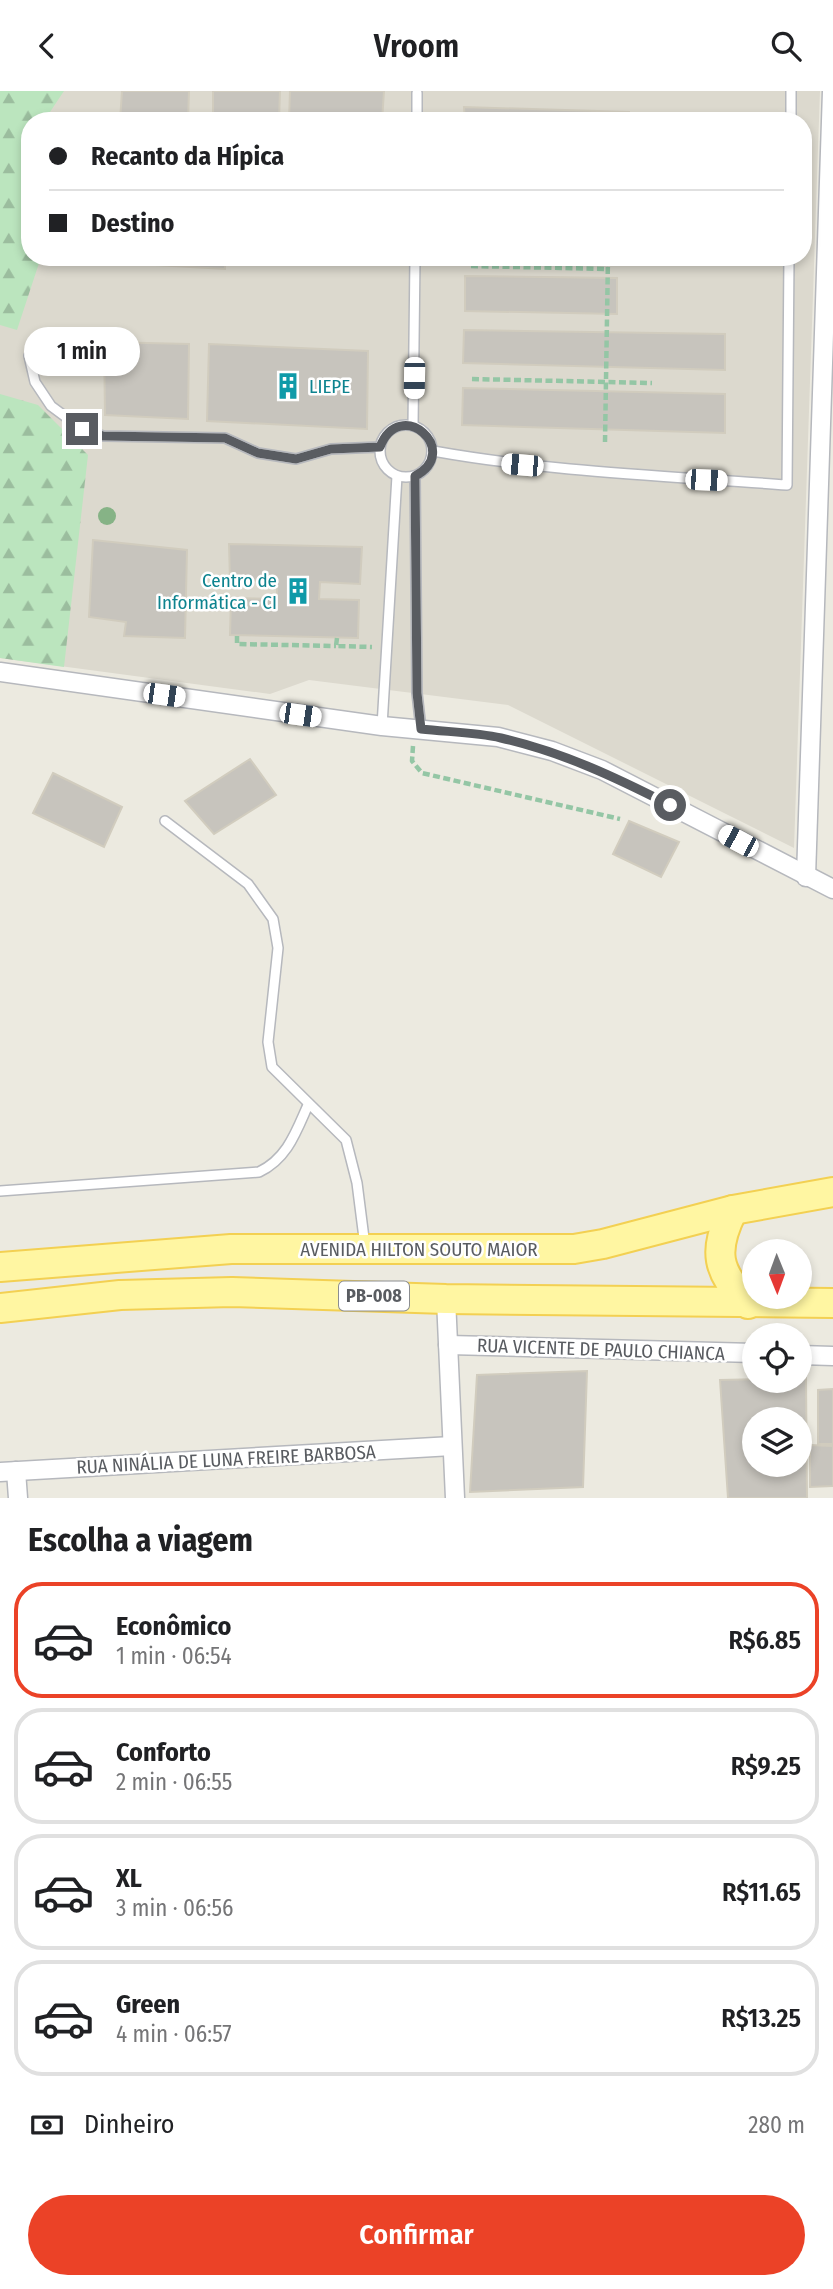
<!DOCTYPE html>
<html lang="pt">
<meta charset="utf-8">
<style>
body{margin:0;font-family:"Fira Sans Condensed",sans-serif;background:#f6f6f6;color:#202124;height:100vh;display:flex;flex-direction:column;font-size:26px;white-space:nowrap}
*{box-sizing:border-box;margin:0}
p{font-size:23px;color:#757577}
.icon{flex:none;width:38px;height:38px;fill:none;stroke:currentColor;stroke-width:2;stroke-linecap:round;stroke-linejoin:round}
.map{position:relative;height:1407px;overflow:hidden}
.details{display:flex;flex-direction:column;background:#fff;flex:1}
.details>*{flex:none}
.guide{position:absolute;left:21px;top:21px;width:791px;height:154px;border-radius:28px;box-shadow:0 4px 10px #0003;display:grid;align-content:center;height:154px;padding:0 28px;background:#fff}
.needle{width:46px;rotate:179deg}
.buttons{position:absolute;left:742px;top:1148px;display:grid;gap:14px}
.buttons a{display:grid;place-items:center;width:70px;height:70px;border-radius:50%;background:#fff;box-shadow:0 4px 10px #0003;font-size:35px}
.end{position:absolute;width:32px;height:32px;margin:-16px;border:9px solid #595c61;background:#fff;box-shadow:0 0 0 4px #fff}
.from{border-radius:50%}
.bubble{position:absolute;height:49px;border-radius:24px;background:#fff;box-shadow:0 4px 10px #0003;font-size:23px;font-weight:600;line-height:49px;text-align:center}
.car{position:absolute;width:21px;height:42px;margin:-21px -10px;border-radius:9px;box-shadow:0 0 5px 2px #0007;background:linear-gradient(#fff 24%,#345 0 40%,#fff 0 76%,#345 0 86%,#fff 0)}
.guide b{display:flex;align-items:center;gap:24px;height:66px;font-size:26px}
.guide b+b{border-top:2px solid #e0e0e0}
.guide i{width:18px;height:18px;background:#202124}
ul{padding:0;list-style:none}
li{display:flex;align-items:center;gap:21px;height:116px;margin:0 14px 10px;padding:0 14px;border:4px solid #e0e0e0;border-radius:28px}
li div{flex:1}
li b{display:block;font-size:26px}
li em{font-style:normal;font-weight:600}
li.active{border-color:#eb4227}
li>.icon{width:63px;height:63px;stroke-width:1.5}
h2{padding:0 28px;font-size:32px;line-height:84px}
.pay{display:flex;align-items:center;gap:18px;height:77px;padding:0 28px;font-size:26px}
.pay p{margin-inline-start:auto}
.action{display:flex;gap:14px;margin-top:auto;padding:14px 28px}
.action a{flex:1;height:80px;border-radius:42px;background:#eb4227;color:#fff;font-size:28px;font-weight:600;line-height:80px;text-align:center}
header{display:flex;justify-content:space-between;align-items:center;height:91px;padding:0 28px;background:#fff;font-size:32px;font-weight:600}
.map>svg:first-child{display:block}
.education{fill:#dcd9ce;fill-rule:evenodd}
.forest{fill:url(#forest-firs)}
.building{fill:#c7c4bd;stroke:#d1ccbe;stroke-width:2;fill-rule:evenodd}
.lines{fill:none;stroke-linecap:round;stroke-linejoin:round}
.lane-casing{stroke:#b6b8bd;stroke-width:12}
.street-casing{stroke:#b6b8bd;stroke-width:21}
.primary-casing{stroke:#f3d052;stroke-width:32}
.path{stroke:#94c6a5;stroke-width:4.5;stroke-dasharray:7 3.5;stroke-linecap:butt}
.lane{stroke:#fff;stroke-width:9}
.street{stroke:#fff;stroke-width:18}
.primary{stroke:#fff6a2;stroke-width:28}
.tree{fill:#86b386}
.route{stroke:#595c61;stroke-width:9}
.labels{text-anchor:middle;stroke-width:5;stroke-linejoin:round;paint-order:stroke}
.shield{fill:#fff;stroke:#8b8d90;stroke-width:2}
.shield-label{font-size:18px;font-weight:bold;fill:#595c61}
.culture-label{font-size:19px;fill:#0d838f;stroke:#fff;text-anchor:start}
.street-label{font-size:19px;fill:#595c61;stroke:#fff}
</style>
<header><svg class="icon" aria-label="back" viewBox="0 0 24 24"><path d="M15 5l-7 7 7 7"/></svg>Vroom<svg class="icon" aria-label="search" viewBox="0 0 24 24"><circle cx="10" cy="10" r="6"/><path d="M15 15l6 6"/></svg></header>
<div class="map">
<svg width="833" height="1407" viewBox="0 0 833 1407">
<defs>
<pattern id="forest-firs" width="22" height="20" patternUnits="userSpaceOnUse" patternTransform="scale(1.75)"><rect width="22" height="20" fill="#bbe5be"/><path d="M5 1l3.5 6h-7zM16 11l3.5 6h-7z" fill="#9bbd9e"/></pattern>
</defs>
<rect width="100%" height="100%" fill="#eceae0"/>
<path class="education" d="M7 0H820L794 757 508 614 309 589 270 603 0 567V22ZM30 30H803V166H30Z"/>
<g class="forest">
<path d="M0 0H64L48 24 50 30H30V166H41L17 239 0 234Z"/>
<path d="M0 303 38 314 88 364 64 576 0 567Z"/>
</g>
<g class="building">
<path d="M122 0H189L188 30H120Z"/>
<path d="M213 0H280L279 30H213Z"/>
<path d="M290 0H384L382 30H289Z"/>
<path d="M464 16 629 21V30H465Z"/>
<path d="M103 166H225V178L103 171Z"/>
<path d="M323 166H377V172L323 170Z"/>
<path d="M601 166H729V168Z"/>
<path d="M465 185 617 187V223L465 220Z"/>
<path d="M464 239 725 243V279L463 272Z"/>
<path d="M104 251 189 253 188 328 105 324Z"/>
<path d="M209 253 368 260 367 338 207 330Z"/>
<path d="M463 297 725 303V342L462 334Z"/>
<path d="M93 449 187 459 185 547 124 545 126 531 89 526Z"/>
<path d="M229 453 362 456 360 493 320 491 319 508 359 509 358 547 230 544 231 507 277 508V490L230 489Z"/>
<path d="M250 668 276 704 214 743 185 710Z"/>
<path d="M53 682 122 716 104 756 33 722Z"/>
<path d="M629 730 679 751 661 786 613 763Z"/>
<path d="M587 1280 583 1396 470 1401 477 1284Z"/>
<path d="M800 1287H806L807 1407H728L720 1289ZM754 1328H800V1374H754Z"/>
<path d="M833 1298V1353H818V1299Z"/>
<path d="M810 1354 833 1355V1395L810 1396Z"/>
</g>
<g class="lines">
<defs>
<g id="lane">
<path d="M417 30V2"/>
<path d="M791 30V0"/>
<path d="M29 265 35 291 51 315 82 338 103 345 225 347 258 362 296 368 331 358 380 356"/>
<circle cx="406" cy="360" r="26"/>
<path d="M413 335 415 166"/>
<path d="M433 360C550 381 668 385 787 394L789 166"/>
<path d="M415 385 417 602 421 638"/>
<path d="M382 635 397 385"/>
<path d="M165 730 248 793 273 828 278 857 268 951 272 976 346 1049 357 1092 365 1155"/>
<path d="M0 1100 259 1081C287 1068 296 1041 308 1014"/>
</g>
<g id="street">
<path d="M0 581 382 635 498 646 552 660 602 679 833 798"/>
<path d="M806 786 832 0"/>
<path d="M446 1208 455 1407"/>
<path d="M448 1254 754 1262"/>
<path d="M800 1264 833 1265"/>
<path d="M16 1380 18 1407"/>
<path d="M0 1381 452 1355"/>
</g>
<g id="primary">
<path d="M733 1119C712 1161 717 1180 748 1213"/>
<path d="M0 1176 231 1158H574L603 1153 733 1119 833 1101"/>
<path d="M0 1217 120 1204 232 1201 446 1208 833 1212"/>
</g>
</defs>
<use href="#lane" class="lane-casing"/>
<use href="#street" class="street-casing"/>
<use href="#primary" class="primary-casing"/>
<g class="path">
<path d="M471 175 608 178"/>
<path d="M472 288 652 292"/>
<path d="M605 351 608 166"/>
<path d="M237 545V553L336 555"/>
<path d="M337 547 336 555 372 556"/>
<path d="M413 655 412 670 422 682 620 728"/>
</g>
<use href="#lane" class="lane"/>
<use href="#street" class="street"/>
<use href="#primary" class="primary"/>
</g>
<circle class="tree" cx="107" cy="425" r="9"/>
<g class="lines">
<path class="route" d="M82 338 103 345 225 347 258 362 296 368 331 358 380 356C400 304 463 360 415 385L417 602 421 638C447 641 476 641 501 647 562 661 615 686 670 714"/>
</g>
<defs>
<symbol id="building-bare" viewBox="-9 -9 18 18"><path d="M-4-6H4V6H1V3H-1V6H-4ZM-2.5-4.3h1.7v1.8h-1.7ZM.8-4.3h1.7v1.8H.8ZM-2.5-1h1.7V.8h-1.7ZM.8-1h1.7V.8H.8Z" fill="#0f9aa8" stroke="#fff" stroke-width="2.5" paint-order="stroke"/></symbol>
</defs>
<g fill-rule="evenodd">
<use href="#building-bare" x="269" y="276" width="38" height="38"/>
<use href="#building-bare" x="279" y="481" width="38" height="38"/>
</g>
<g class="labels">
<rect class="shield" x="339" y="1190.5" width="70" height="29" rx="5"/>
<g class="shield-label">
<text x="374" y="1211">PB-008</text>
</g>
<g class="culture-label">
<text x="309" y="302">LIEPE</text>
<text x="277" y="496" text-anchor="end">Centro de<tspan x="277" dy="22">Informática - CI</tspan></text>
</g>
<g class="street-label">
<text x="419" y="1165">AVENIDA HILTON SOUTO MAIOR</text>
<text transform="translate(601 1258) rotate(2)" y="7">RUA VICENTE DE PAULO CHIANCA</text>
<text transform="translate(226 1368) rotate(-3)" y="7">RUA NINÁLIA DE LUNA FREIRE BARBOSA</text>
</g>
</g>
</svg>
<div class="buttons">
<a><svg class="needle" viewBox="-14 -14 28 28"><path d="M0-13l5 13h-10z" fill="#e53935"/><path d="M0 13l5-13h-10z" fill="#757577"/></svg></a>
<a><svg class="icon" aria-label="locate" viewBox="0 0 24 24"><circle cx="12" cy="12" r="6"/><path d="M12 2v4M12 18v4M2 12h4M18 12h4"/></svg></a>
<a><svg class="icon" aria-label="layers" viewBox="0 0 24 24"><path d="M12 4l9 5-9 5-9-5zM3 14l9 5 9-5"/></svg></a>
</div>
<i class="end from" style="left:670px;top:714px"></i>
<i class="end" style="left:82px;top:338px"></i>
<div class="bubble" style="left:24px;top:236px;width:116px">1 min</div>
<i class="car" style="left:414px;top:287px;rotate:181deg"></i>
<i class="car" style="left:522px;top:374px;rotate:275deg"></i>
<i class="car" style="left:706px;top:389px;rotate:92deg"></i>
<i class="car" style="left:164px;top:604px;rotate:98deg"></i>
<i class="car" style="left:300px;top:624px;rotate:98deg"></i>
<i class="car" style="left:738px;top:750px;rotate:298deg"></i>
<div class="guide">
<b><i class="from"></i>Recanto da Hípica</b>
<b><i></i>Destino</b>
</div>
</div>
<section class="details">
<h2>Escolha a viagem</h2>
<ul>
<li class="active"><svg class="icon" aria-label="car" viewBox="0 0 24 24"><path d="M5 17H2v-5l4-1 3-4h7l3 4 3 1v5h-3M9 17h6M6 11h13"/><circle cx="7" cy="17" r="2"/><circle cx="17" cy="17" r="2"/></svg><div><b>Econômico</b><p>1 min · 06:54</p></div><em>R$6.85</em></li>
<li><svg class="icon" aria-label="car" viewBox="0 0 24 24"><path d="M5 17H2v-5l4-1 3-4h7l3 4 3 1v5h-3M9 17h6M6 11h13"/><circle cx="7" cy="17" r="2"/><circle cx="17" cy="17" r="2"/></svg><div><b>Conforto</b><p>2 min · 06:55</p></div><em>R$9.25</em></li>
<li><svg class="icon" aria-label="car" viewBox="0 0 24 24"><path d="M5 17H2v-5l4-1 3-4h7l3 4 3 1v5h-3M9 17h6M6 11h13"/><circle cx="7" cy="17" r="2"/><circle cx="17" cy="17" r="2"/></svg><div><b>XL</b><p>3 min · 06:56</p></div><em>R$11.65</em></li>
<li><svg class="icon" aria-label="car" viewBox="0 0 24 24"><path d="M5 17H2v-5l4-1 3-4h7l3 4 3 1v5h-3M9 17h6M6 11h13"/><circle cx="7" cy="17" r="2"/><circle cx="17" cy="17" r="2"/></svg><div><b>Green</b><p>4 min · 06:57</p></div><em>R$13.25</em></li>
</ul>
<div class="pay"><svg class="icon" aria-label="cash" viewBox="0 0 24 24"><path d="M3 7h18v10H3z"/><circle cx="12" cy="12" r="2"/></svg>Dinheiro<p>280 m</p></div>
<div class="action"><a>Confirmar</a></div>
</section>
